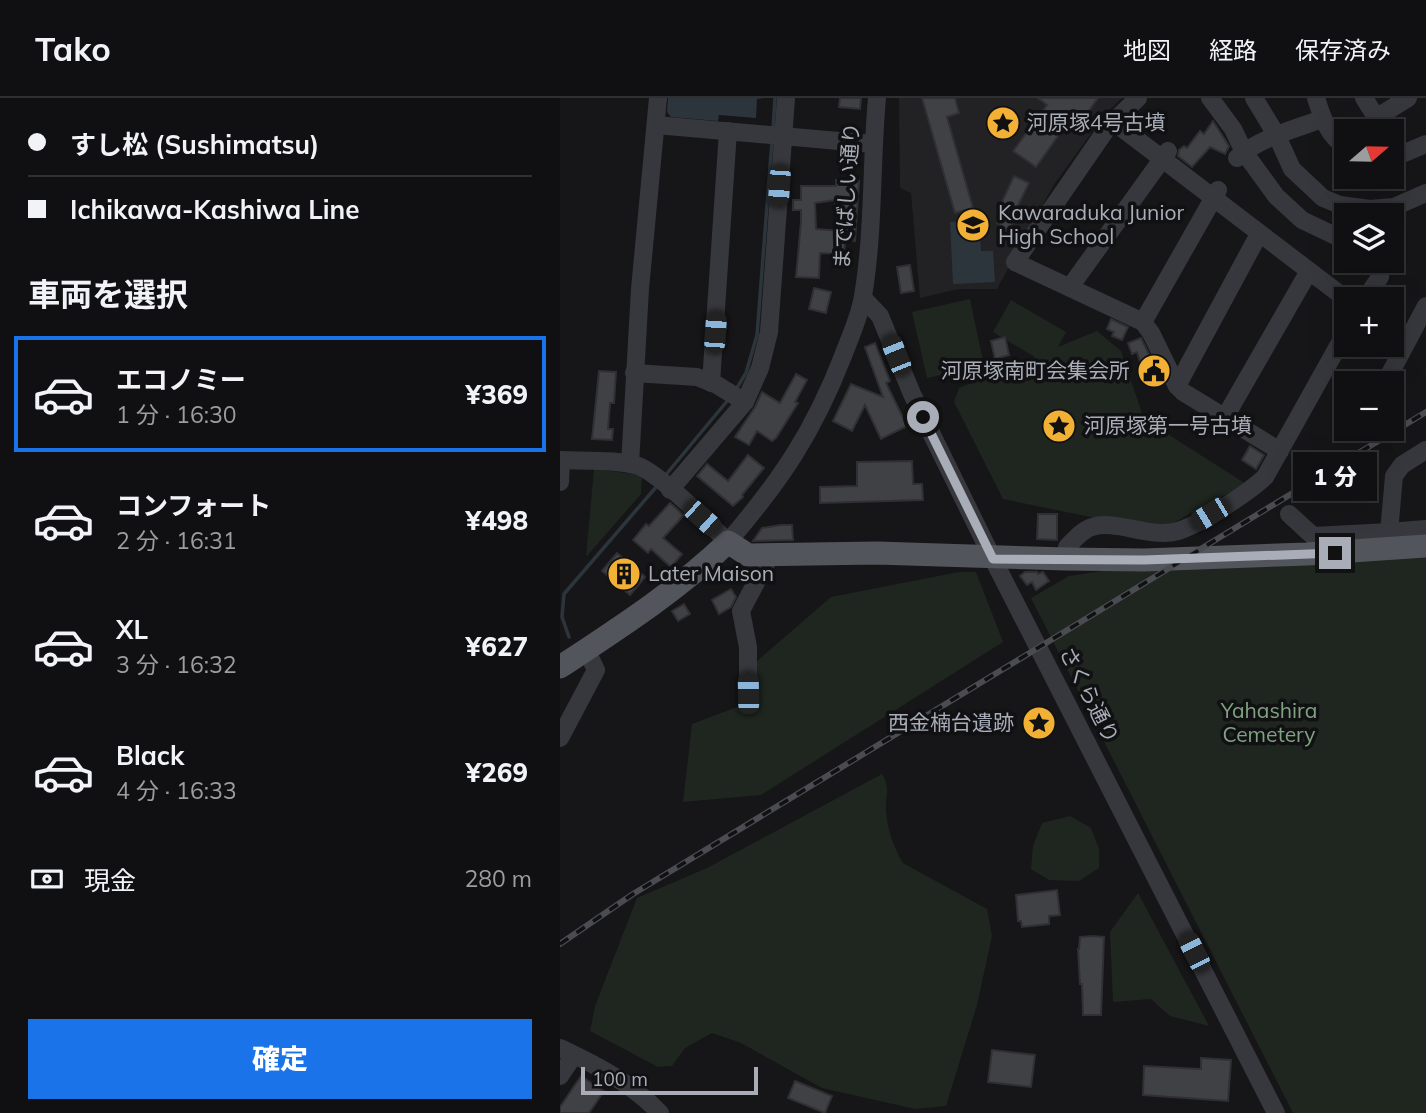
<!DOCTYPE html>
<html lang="ja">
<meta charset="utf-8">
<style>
body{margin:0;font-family:Mulish,"Noto Sans JP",sans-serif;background:#1e1e20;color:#f1f3f6;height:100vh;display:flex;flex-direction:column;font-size:26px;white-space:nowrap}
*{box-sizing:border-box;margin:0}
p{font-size:23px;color:#9c9d9f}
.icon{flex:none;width:38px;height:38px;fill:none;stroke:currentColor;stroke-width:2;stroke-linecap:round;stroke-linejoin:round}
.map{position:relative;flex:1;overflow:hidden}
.drawer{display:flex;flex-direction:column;background:#101012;width:560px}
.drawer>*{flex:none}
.guide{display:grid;align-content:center;height:154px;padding:0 28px;background:#101012}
.needle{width:46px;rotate:70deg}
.tools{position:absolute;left:774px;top:21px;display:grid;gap:14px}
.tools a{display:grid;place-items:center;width:70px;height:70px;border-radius:0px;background:#101012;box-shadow:0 7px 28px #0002,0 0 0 2px #303032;font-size:35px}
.scale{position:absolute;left:21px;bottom:18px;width:177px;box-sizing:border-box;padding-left:7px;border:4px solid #a8adb8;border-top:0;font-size:19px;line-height:24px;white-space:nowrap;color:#a8adb8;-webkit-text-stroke:5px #111113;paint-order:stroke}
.end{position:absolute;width:32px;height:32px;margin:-16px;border:9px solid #a8adb8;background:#111;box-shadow:0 0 0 4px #111}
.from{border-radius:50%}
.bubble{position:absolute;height:49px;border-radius:0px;background:#101012;box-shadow:0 7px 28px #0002,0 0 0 2px #303032;font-size:23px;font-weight:800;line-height:49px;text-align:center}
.car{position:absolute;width:21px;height:42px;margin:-21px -10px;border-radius:9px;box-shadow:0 0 5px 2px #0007;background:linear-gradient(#222 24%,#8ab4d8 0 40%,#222 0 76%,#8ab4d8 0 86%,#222 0)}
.guide b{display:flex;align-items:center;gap:24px;height:66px;font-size:26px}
.guide b+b{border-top:2px solid #303032}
.guide i{width:18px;height:18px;background:#f1f3f6}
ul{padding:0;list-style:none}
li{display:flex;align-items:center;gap:21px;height:116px;margin:0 14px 10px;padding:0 14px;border:4px solid transparent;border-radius:0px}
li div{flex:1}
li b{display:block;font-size:26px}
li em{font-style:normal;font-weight:800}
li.active{border-color:#1a73e8}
li>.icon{width:63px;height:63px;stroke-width:1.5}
h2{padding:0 28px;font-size:32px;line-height:84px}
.pay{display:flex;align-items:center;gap:18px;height:77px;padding:0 28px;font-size:26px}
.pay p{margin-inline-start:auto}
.cta{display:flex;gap:14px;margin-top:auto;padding:14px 28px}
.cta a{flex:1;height:80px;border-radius:0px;background:#1a73e8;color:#fff;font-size:28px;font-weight:800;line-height:80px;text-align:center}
header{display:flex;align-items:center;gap:42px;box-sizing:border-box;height:98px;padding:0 35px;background:#101012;border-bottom:2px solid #303032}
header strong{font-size:33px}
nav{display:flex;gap:38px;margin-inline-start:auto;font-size:24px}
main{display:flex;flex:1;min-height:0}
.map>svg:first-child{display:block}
.built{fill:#222225}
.green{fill:#1e261f}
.water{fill:#2c353c}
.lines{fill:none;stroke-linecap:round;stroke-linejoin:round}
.stream{stroke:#2c353c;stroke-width:3.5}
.building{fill:#404145;stroke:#303034;stroke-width:2;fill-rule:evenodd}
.minor{stroke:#37383d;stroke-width:18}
.major{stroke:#53555c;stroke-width:23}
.rail-casing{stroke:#4a4c52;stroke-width:6}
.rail{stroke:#111113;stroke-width:3.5;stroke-dasharray:10;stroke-linecap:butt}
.route{stroke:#a8adb8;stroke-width:9}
.labels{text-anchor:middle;stroke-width:7;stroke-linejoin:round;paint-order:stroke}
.poi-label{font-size:21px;fill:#a8adb8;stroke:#111113;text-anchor:start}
.street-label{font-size:21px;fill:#a8adb8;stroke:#111113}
.park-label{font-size:21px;fill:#7fa381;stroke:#111113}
</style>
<header>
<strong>Tako</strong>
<nav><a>地図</a><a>経路</a><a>保存済み</a></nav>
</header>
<main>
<section class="drawer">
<div class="guide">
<b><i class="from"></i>すし松 (Sushimatsu)</b>
<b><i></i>Ichikawa-Kashiwa Line</b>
</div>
<h2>車両を選択</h2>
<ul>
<li class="active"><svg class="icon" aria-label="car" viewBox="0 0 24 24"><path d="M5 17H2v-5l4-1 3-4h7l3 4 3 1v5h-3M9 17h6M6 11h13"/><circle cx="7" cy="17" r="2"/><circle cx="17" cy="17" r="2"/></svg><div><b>エコノミー</b><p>1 分 · 16:30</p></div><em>¥369</em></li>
<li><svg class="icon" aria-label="car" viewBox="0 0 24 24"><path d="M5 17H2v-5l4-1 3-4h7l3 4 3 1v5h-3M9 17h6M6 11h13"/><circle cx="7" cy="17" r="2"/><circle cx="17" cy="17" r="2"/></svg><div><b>コンフォート</b><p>2 分 · 16:31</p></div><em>¥498</em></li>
<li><svg class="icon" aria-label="car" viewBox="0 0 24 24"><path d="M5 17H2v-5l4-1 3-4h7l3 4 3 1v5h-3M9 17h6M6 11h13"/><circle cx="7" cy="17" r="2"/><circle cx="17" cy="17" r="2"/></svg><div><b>XL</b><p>3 分 · 16:32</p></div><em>¥627</em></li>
<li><svg class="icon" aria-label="car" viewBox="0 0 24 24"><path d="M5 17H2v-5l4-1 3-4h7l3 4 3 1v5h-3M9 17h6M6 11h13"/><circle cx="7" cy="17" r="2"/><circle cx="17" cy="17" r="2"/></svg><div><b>Black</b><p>4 分 · 16:33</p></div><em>¥269</em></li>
</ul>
<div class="pay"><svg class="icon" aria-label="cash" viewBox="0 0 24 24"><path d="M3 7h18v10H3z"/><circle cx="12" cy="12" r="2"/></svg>現金<p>280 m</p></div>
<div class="cta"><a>確定</a></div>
</section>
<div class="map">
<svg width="866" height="1015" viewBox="0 0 866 1015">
<rect width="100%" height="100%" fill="#161618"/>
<path class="built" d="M339 0H562L545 16 493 88 437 191H398L360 200 351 95 340 90Z"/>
<g class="green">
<path d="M410 201 424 268 367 280 352 214Z"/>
<path d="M451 202 506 234 498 249 537 233 561 253 584 321 686 386 598 433 443 401 394 304 399 290 475 259 433 234Z"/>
<path d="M34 371 82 377 81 396 26 459Z"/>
<path d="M866 455V1015H733L471 500 509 478 549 472Z"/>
<path d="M399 474H416L443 544 201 697 123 704 132 626 198 601 196 564 271 499Z"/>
<path d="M322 676C331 691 325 697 326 713 327 731 334 750 343 765L427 811 432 838 417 907 386 1008 355 1011 262 990 181 945 152 935 125 950 112 968 98 969 30 933 35 908 77 800 147 770Z"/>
<path d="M510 718 531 730 539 751V770L519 783 489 782 471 771 473 748 482 725Z"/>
<path d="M578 795 649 928 610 918 591 901 553 904 550 834Z"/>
</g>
<g class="water">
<path d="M108 0H204L197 1 196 20 159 17 158 23 111 19 107 14Z"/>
<path d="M419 123 421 153H433L435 184 393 186 390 124Z"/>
</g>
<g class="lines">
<g class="stream">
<path d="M213 32 215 0"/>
<path d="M175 293 186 275 197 237 212 43"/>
<path d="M104 379 168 302"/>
<path d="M9 539 2 519 4 496 97 388"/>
</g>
</g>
<g class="building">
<path d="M280 0H301L300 11 279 9Z"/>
<path d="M362 0H395L399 15 387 19 413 110 395 115Z"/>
<path d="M478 0H538L517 30 508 24 476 69 453 53 487 7Z"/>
<path d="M653 23 669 48 665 56 650 49 632 69 618 58 619 52 624 48 627 50 640 33 644 36Z"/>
<path d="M454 78 469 85 453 118 456 120 448 132 437 125 447 109 441 106Z"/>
<path d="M276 82 299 83 295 143 285 142 284 156 260 155 259 180 236 179 241 124V112H233V102H241V88H276ZM275 102V107H283L282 133 256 131 255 105Z"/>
<path d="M350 167 354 193 341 195 337 169Z"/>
<path d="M254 190 271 194 266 215 249 211Z"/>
<path d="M551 221 568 229 562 242 552 238 554 234 547 231Z"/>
<path d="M445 239 449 257 435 261 431 243Z"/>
<path d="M581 240 600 279 586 284 577 254 572 256 568 245Z"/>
<path d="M315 245 330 283 326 285 347 328 321 341 305 307 292 333 273 323 291 286 323 299 305 249Z"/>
<path d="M39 273 56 274 54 305H50L48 331H53L52 342 32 341Z"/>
<path d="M236 276 247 282 235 304 238 305 216 340 212 343 197 333 189 347 175 339 195 309 202 294 220 305Z"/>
<path d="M636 315 650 324 642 338 628 329Z"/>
<path d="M690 348 704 357 696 371 682 362Z"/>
<path d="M188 357 204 370 182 397 183 399 173 408 137 378 147 366 168 383Z"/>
<path d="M352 363 353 386H362L363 402 260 405V389L297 388V364Z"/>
<path d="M110 405 124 417 103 440 122 456 111 469 91 451 88 455 73 442 86 426 89 428Z"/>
<path d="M478 416H497V442L477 441Z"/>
<path d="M221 427H232L233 442 193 443 202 430Z"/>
<path d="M57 455 85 479 70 497 42 473Z"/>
<path d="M465 474H477L478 476 483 474 489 483 476 492 472 484 467 487 460 478Z"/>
<path d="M171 491 176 499 171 509 159 516 152 502Z"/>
<path d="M124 506 130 516 118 523 112 513Z"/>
<path d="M497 792 500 817 489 818V826L462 829 461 823H458L456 797Z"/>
<path d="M533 838 544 839 541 917H523L522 886H520L518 851H519L520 839Z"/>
<path d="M432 952 475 957 471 989 428 984Z"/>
<path d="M641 960 671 962 668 1003 583 997 584 968 641 971Z"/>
<path d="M21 978 44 993 29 1015H0V1009Z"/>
<path d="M235 983 272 998 265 1015 228 1000Z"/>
</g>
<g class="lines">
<g class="minor">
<path d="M578 0 548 29 455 164 583 224 591 235 617 288 623 294 720 353"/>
<path d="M650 0 673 31 684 54 716 98 742 122 786 143"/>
<path d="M694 0 717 38 732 71 763 100 780 107 810 111 834 109 866 95"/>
<path d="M756 0C762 19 768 38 786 49"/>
<path d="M804 0 814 16 819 18 848 0"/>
<path d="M554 24 786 201"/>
<path d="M96 27 313 46"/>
<path d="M831 57 842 56 866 46"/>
<path d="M677 60C699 40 735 31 762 21"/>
<path d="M510 189 608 53"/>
<path d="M303 200 320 218 352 296 433 461 716 1015"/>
<path d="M805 201 820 179 822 163"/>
<path d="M583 224 658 92"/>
<path d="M74 275 137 279 157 287 185 304"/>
<path d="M151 285 168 33"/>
<path d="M825 285 866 208"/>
<path d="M617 288 699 136"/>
<path d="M664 321 749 173"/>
<path d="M0 362C20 363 65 361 81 369 105 381 147 424 168 444 221 382 253 335 283 258 290 239 300 218 303 198 314 133 311 65 317 0"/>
<path d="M70 366 80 191 98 0"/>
<path d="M0 384 1 362"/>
<path d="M110 392 185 304 200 270 209 234 226 0"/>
<path d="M729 416 753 438 829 434 834 378 842 367 866 352"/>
<path d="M829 434 866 431"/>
<path d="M506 461 507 449C514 442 522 432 532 429 556 421 590 441 618 433 639 427 688 395 705 379L786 234"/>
<path d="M188 595V549L181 513 211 456"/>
<path d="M0 640 36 572 26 551"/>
<path d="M0 950C38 968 71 985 100 1015"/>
<path d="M0 978 14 957"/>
</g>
<path class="major" d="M0 569C59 530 117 493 168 444L188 457 317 455 506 461 584 462 747 456 866 448"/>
<defs>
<path id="rail" d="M0 846 73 796 866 314"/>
</defs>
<use href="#rail" class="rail-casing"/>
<use href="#rail" class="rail"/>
</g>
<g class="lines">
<path class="route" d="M363 319 433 461 584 462 775 455"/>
</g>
<defs>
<symbol id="sight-disc" viewBox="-11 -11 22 22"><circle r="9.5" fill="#f2b134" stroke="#111113"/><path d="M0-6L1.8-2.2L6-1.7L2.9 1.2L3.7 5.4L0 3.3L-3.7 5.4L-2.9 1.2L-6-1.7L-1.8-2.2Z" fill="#111"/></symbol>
<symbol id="school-disc" viewBox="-11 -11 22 22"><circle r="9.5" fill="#f2b134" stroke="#111113"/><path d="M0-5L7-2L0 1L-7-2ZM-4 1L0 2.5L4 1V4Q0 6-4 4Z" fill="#111"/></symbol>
<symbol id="civic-disc" viewBox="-11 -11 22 22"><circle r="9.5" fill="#f2b134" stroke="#111113"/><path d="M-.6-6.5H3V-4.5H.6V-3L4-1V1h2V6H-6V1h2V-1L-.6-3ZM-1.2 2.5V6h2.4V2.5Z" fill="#111"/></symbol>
<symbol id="building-disc" viewBox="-11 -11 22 22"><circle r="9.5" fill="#f2b134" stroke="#111113"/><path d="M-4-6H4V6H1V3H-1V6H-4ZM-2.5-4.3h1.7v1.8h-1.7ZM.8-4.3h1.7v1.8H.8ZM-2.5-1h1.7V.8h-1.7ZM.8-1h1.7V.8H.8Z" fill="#111"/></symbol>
</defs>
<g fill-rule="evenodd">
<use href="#sight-disc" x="424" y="6" width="38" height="38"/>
<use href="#school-disc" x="394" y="108" width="38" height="38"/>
<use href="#civic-disc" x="575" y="254" width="38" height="38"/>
<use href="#sight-disc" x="480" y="309" width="38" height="38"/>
<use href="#building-disc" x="45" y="457" width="38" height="38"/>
<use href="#sight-disc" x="460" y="606" width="38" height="38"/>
</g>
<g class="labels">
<g class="poi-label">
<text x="467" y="32">河原塚4号古墳</text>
<text x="438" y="122">Kawaraduka Junior<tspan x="438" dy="24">High School</tspan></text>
<text x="570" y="280" text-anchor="end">河原塚南町会集会所</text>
<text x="524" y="335">河原塚第一号古墳</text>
<text x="88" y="483">Later Maison</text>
<text x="454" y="632" text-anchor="end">西金楠台遺跡</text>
</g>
<g class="street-label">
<text transform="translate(287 98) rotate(-86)" y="7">までばしい通り</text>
<text transform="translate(529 597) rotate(63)" y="7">さくら通り</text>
</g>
<g class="park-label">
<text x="709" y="620">Yahashira<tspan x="709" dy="24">Cemetery</tspan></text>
</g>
</g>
</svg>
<div class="tools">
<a><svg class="needle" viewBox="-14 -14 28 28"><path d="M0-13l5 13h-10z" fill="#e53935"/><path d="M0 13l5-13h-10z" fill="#9c9d9f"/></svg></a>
<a><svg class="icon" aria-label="layers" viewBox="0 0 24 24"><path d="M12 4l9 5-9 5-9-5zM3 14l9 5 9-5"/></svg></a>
<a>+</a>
<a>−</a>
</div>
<div class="scale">100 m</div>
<i class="end from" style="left:363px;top:319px"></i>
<i class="end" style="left:775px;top:455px"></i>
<div class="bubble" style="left:733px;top:354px;width:84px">1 分</div>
<i class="car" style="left:219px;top:88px;rotate:184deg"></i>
<i class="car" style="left:155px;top:234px;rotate:4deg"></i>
<i class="car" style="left:336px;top:257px;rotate:338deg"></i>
<i class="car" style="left:650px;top:416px;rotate:239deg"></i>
<i class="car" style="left:142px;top:420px;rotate:132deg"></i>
<i class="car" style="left:188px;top:595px;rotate:359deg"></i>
<i class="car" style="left:634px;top:854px;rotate:333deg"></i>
</div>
</main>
